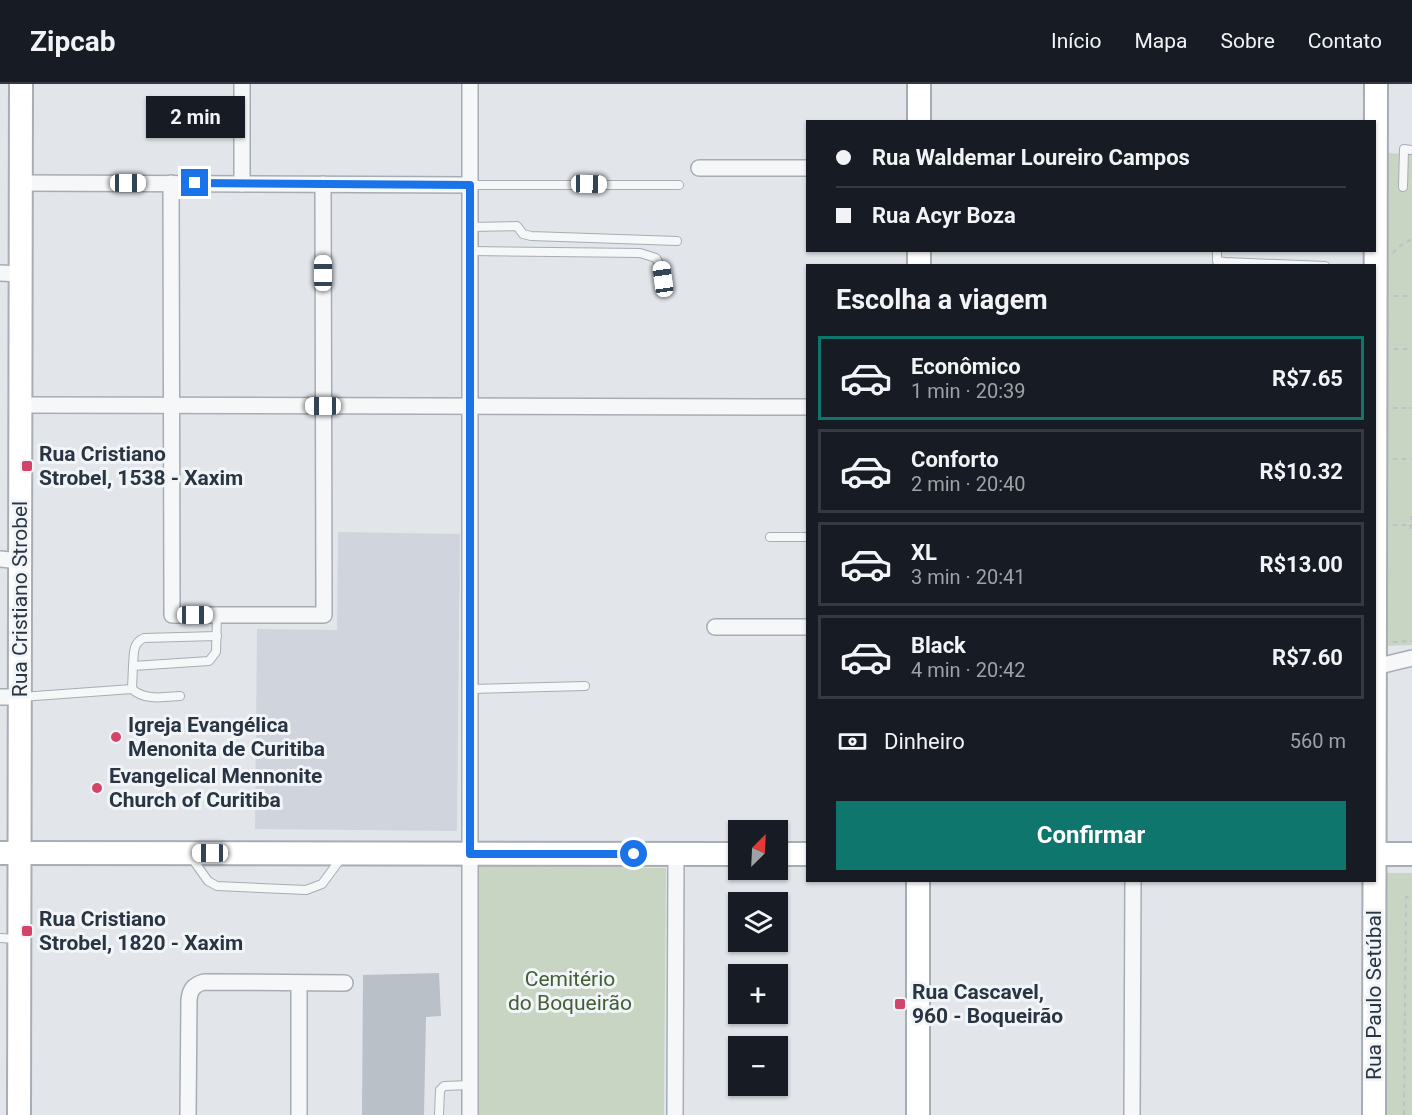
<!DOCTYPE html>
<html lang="pt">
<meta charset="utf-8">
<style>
body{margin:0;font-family:Roboto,sans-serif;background:#242831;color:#f1f3f6;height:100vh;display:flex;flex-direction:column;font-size:22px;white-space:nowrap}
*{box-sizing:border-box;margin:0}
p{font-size:20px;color:#9ea1a6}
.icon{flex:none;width:33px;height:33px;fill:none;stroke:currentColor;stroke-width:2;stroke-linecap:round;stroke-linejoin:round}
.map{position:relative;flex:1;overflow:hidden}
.drawer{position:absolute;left:806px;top:180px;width:570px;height:618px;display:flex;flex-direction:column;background:#171b24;border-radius:0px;box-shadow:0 2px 4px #0004}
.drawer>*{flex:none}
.guide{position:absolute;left:806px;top:36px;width:570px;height:132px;border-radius:0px;box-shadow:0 2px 4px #0004;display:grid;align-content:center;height:132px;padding:0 30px;background:#171b24}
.needle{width:39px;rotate:24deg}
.buttons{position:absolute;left:728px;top:736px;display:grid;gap:12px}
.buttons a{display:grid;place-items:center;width:60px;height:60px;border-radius:0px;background:#171b24;box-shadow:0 2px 4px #0004;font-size:30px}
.end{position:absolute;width:27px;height:27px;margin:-14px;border:8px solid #1a73e8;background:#fff;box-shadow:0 0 0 3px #fff}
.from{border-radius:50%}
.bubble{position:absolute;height:42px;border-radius:0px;background:#171b24;box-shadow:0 2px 4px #0004;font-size:20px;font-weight:700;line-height:42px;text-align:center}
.car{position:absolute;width:18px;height:36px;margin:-18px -9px;border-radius:8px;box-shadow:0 0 4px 2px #0007;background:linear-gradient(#fff 24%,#345 0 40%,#fff 0 76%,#345 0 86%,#fff 0)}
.guide b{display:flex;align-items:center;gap:21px;height:57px;font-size:22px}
.guide b+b{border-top:2px solid #363941}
.guide i{width:15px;height:15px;background:#f1f3f6}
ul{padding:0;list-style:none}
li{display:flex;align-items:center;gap:18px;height:84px;margin:0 12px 9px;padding:0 18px;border:3px solid #363941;border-radius:0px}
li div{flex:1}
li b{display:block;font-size:22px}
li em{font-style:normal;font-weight:700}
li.current{border-color:#0f766e}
li>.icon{width:54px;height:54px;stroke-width:1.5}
h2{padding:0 30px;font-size:27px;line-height:72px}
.pay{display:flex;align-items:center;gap:15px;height:66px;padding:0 30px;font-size:22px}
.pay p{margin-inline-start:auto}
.primary-button{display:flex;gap:12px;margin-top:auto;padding:12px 30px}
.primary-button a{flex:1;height:69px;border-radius:0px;background:#0f766e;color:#fff;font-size:24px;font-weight:700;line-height:69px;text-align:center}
header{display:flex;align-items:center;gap:36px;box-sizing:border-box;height:84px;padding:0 30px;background:#171b24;border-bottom:2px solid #363941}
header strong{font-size:28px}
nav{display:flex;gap:33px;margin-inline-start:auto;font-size:21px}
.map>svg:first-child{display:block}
.built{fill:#d0d5dd}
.green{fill:#c9d5c3}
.building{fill:#b9c0c8}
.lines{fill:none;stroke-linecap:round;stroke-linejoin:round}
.service-casing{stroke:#a7adb5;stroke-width:10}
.minor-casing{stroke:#a7adb5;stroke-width:18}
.secondary-casing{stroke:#a7adb5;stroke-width:26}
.path{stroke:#bcc1c6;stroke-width:2;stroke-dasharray:4.5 4.5;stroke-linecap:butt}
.service{stroke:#f5f7f9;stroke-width:8}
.minor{stroke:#f5f7f9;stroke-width:15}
.secondary{stroke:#fff;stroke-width:22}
.route{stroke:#1a73e8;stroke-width:8}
.poi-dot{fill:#d24568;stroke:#f2f5f8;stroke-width:2}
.labels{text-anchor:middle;stroke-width:6;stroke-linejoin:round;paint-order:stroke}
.poi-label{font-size:21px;font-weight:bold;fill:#293543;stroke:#f2f5f8;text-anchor:start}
.street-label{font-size:21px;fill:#293543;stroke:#f2f5f8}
.park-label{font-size:21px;fill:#425f36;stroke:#f2f5f8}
</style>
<header>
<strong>Zipcab</strong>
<nav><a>Início</a><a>Mapa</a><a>Sobre</a><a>Contato</a></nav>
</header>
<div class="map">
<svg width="1412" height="1031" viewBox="0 0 1412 1031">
<rect width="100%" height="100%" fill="#e2e6eb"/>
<path class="built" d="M338 448 460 450 457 747 255 745 257 545 337 546Z"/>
<g class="green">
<path d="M1387 69 1412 70V561L1385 562Z"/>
<path d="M476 780 666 784 664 1031H475Z"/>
<rect x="1386" y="789" width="26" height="242"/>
</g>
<path class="building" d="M439 889 441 932 426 933 424 1031H362L363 891Z"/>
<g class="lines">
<defs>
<g id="service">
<path d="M470 101H679"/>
<path d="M1403 103 1404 65 1412 66"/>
<path d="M470 143 517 142 523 150 531 152 677 157"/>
<path d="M1217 166V177L1225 178 1325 182"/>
<path d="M470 167 640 169 656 174 661 183 664 207"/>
<path d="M770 453H807"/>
<path d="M133 582C134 571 132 559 144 554L217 552"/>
<path d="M470 605 585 602"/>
<path d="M180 612C164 613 145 617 132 605L133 582 209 577 216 568 217 531"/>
<path d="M21 613 132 605"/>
<path d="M191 773 208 797 217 802 306 806 322 800 342 773"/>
<path d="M0 854 18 855"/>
<path d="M439 1031 440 1006 444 1002 470 1001"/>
</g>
<g id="minor">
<path d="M470 0V1031"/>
<path d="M699 84H807"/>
<path d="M21 99 470 101"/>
<path d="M171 99 172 531H324L323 100"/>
<path d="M242 100V0"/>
<path d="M0 189 21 190"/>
<path d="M20 321 807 323"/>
<path d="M0 475 20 477"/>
<path d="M715 543H807"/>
<path d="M1375 583 1412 574"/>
<path d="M0 613H20"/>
<path d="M299 899V1031"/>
<path d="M188 1031 189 916C190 905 194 901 204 898L345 899"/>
<path d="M675 1031 676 770"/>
<path d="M1132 1031 1133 796"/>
</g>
<g id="secondary">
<path d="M919 38V0"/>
<path d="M919 182V166"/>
<path d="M0 769 738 770"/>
<path d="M777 770H807"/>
<path d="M1374 770H1412"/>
<path d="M19 1031 21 0"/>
<path d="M918 1031V796"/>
<path d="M1374 1031 1376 0"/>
</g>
</defs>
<use href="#service" class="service-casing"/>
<use href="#minor" class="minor-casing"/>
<use href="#secondary" class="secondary-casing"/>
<g class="path">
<path d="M1393 169 1398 163 1412 155"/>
<path d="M1394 212H1412"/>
<path d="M1394 265H1409"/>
<path d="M1393 324H1412"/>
<path d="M1393 375H1412"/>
<path d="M1412 432 1410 441 1412 450"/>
<path d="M1393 441H1412"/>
<path d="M1393 558 1412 557"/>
<path d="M1404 1031 1406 813H1412"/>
</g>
<use href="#service" class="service"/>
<use href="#minor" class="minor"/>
<use href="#secondary" class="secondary"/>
</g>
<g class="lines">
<path class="route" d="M195 99 470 101V770H634"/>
</g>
<g class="poi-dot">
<rect x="21" y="376" width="12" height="12" rx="3"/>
<circle cx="116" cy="653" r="6"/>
<circle cx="97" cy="704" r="6"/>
<rect x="21" y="841" width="12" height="12" rx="3"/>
<rect x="894" y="914" width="12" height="12" rx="3"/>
</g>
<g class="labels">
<g class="poi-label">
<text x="39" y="377">Rua Cristiano<tspan x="39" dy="24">Strobel, 1538 - Xaxim</tspan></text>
<text x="128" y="648">Igreja Evangélica<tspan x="128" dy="24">Menonita de Curitiba</tspan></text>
<text x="109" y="699">Evangelical Mennonite<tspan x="109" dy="24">Church of Curitiba</tspan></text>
<text x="39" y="842">Rua Cristiano<tspan x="39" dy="24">Strobel, 1820 - Xaxim</tspan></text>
<text x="912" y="915">Rua Cascavel,<tspan x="912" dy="24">960 - Boqueirão</tspan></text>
</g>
<g class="street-label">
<text transform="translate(20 515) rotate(-90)" y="7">Rua Cristiano Strobel</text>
<text transform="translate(1374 911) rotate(-90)" y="7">Rua Paulo Setúbal</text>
</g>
<g class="park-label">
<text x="570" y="902">Cemitério<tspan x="570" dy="24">do Boqueirão</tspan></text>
</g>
</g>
</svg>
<div class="buttons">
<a><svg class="needle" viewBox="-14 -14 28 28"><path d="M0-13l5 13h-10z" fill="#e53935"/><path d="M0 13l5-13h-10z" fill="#9ea1a6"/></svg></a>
<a><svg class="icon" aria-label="layers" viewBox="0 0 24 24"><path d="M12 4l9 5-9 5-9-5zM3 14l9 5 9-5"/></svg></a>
<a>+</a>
<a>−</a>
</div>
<i class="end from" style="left:634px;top:770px"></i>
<i class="end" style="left:195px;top:99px"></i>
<div class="bubble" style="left:146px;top:12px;width:99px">2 min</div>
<i class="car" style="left:128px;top:99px;rotate:90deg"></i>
<i class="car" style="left:589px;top:100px;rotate:91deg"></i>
<i class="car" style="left:323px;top:189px;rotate:0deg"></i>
<i class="car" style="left:663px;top:195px;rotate:352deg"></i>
<i class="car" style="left:323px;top:322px;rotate:270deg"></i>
<i class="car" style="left:195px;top:531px;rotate:90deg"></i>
<i class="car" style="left:210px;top:769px;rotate:270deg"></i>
<div class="guide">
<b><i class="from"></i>Rua Waldemar Loureiro Campos</b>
<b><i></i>Rua Acyr Boza</b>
</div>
<section class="drawer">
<h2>Escolha a viagem</h2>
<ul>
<li class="current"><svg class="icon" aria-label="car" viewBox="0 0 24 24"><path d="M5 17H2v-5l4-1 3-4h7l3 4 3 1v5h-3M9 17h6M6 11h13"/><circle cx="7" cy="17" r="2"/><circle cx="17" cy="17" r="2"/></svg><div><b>Econômico</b><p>1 min · 20:39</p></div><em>R$7.65</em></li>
<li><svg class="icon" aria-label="car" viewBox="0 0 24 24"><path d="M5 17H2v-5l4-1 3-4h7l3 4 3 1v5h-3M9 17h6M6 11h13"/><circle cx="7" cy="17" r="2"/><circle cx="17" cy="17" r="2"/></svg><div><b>Conforto</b><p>2 min · 20:40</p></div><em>R$10.32</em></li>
<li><svg class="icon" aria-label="car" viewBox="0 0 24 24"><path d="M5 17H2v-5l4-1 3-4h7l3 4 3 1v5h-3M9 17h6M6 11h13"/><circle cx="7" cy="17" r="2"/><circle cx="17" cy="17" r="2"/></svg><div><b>XL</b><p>3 min · 20:41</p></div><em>R$13.00</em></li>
<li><svg class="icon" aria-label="car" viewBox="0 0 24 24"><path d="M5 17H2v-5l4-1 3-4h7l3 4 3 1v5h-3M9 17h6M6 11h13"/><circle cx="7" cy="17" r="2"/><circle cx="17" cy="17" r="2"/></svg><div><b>Black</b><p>4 min · 20:42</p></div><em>R$7.60</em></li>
</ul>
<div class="pay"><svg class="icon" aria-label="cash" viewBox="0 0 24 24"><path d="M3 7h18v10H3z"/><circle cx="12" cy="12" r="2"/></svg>Dinheiro<p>560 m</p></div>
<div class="primary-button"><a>Confirmar</a></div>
</section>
</div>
